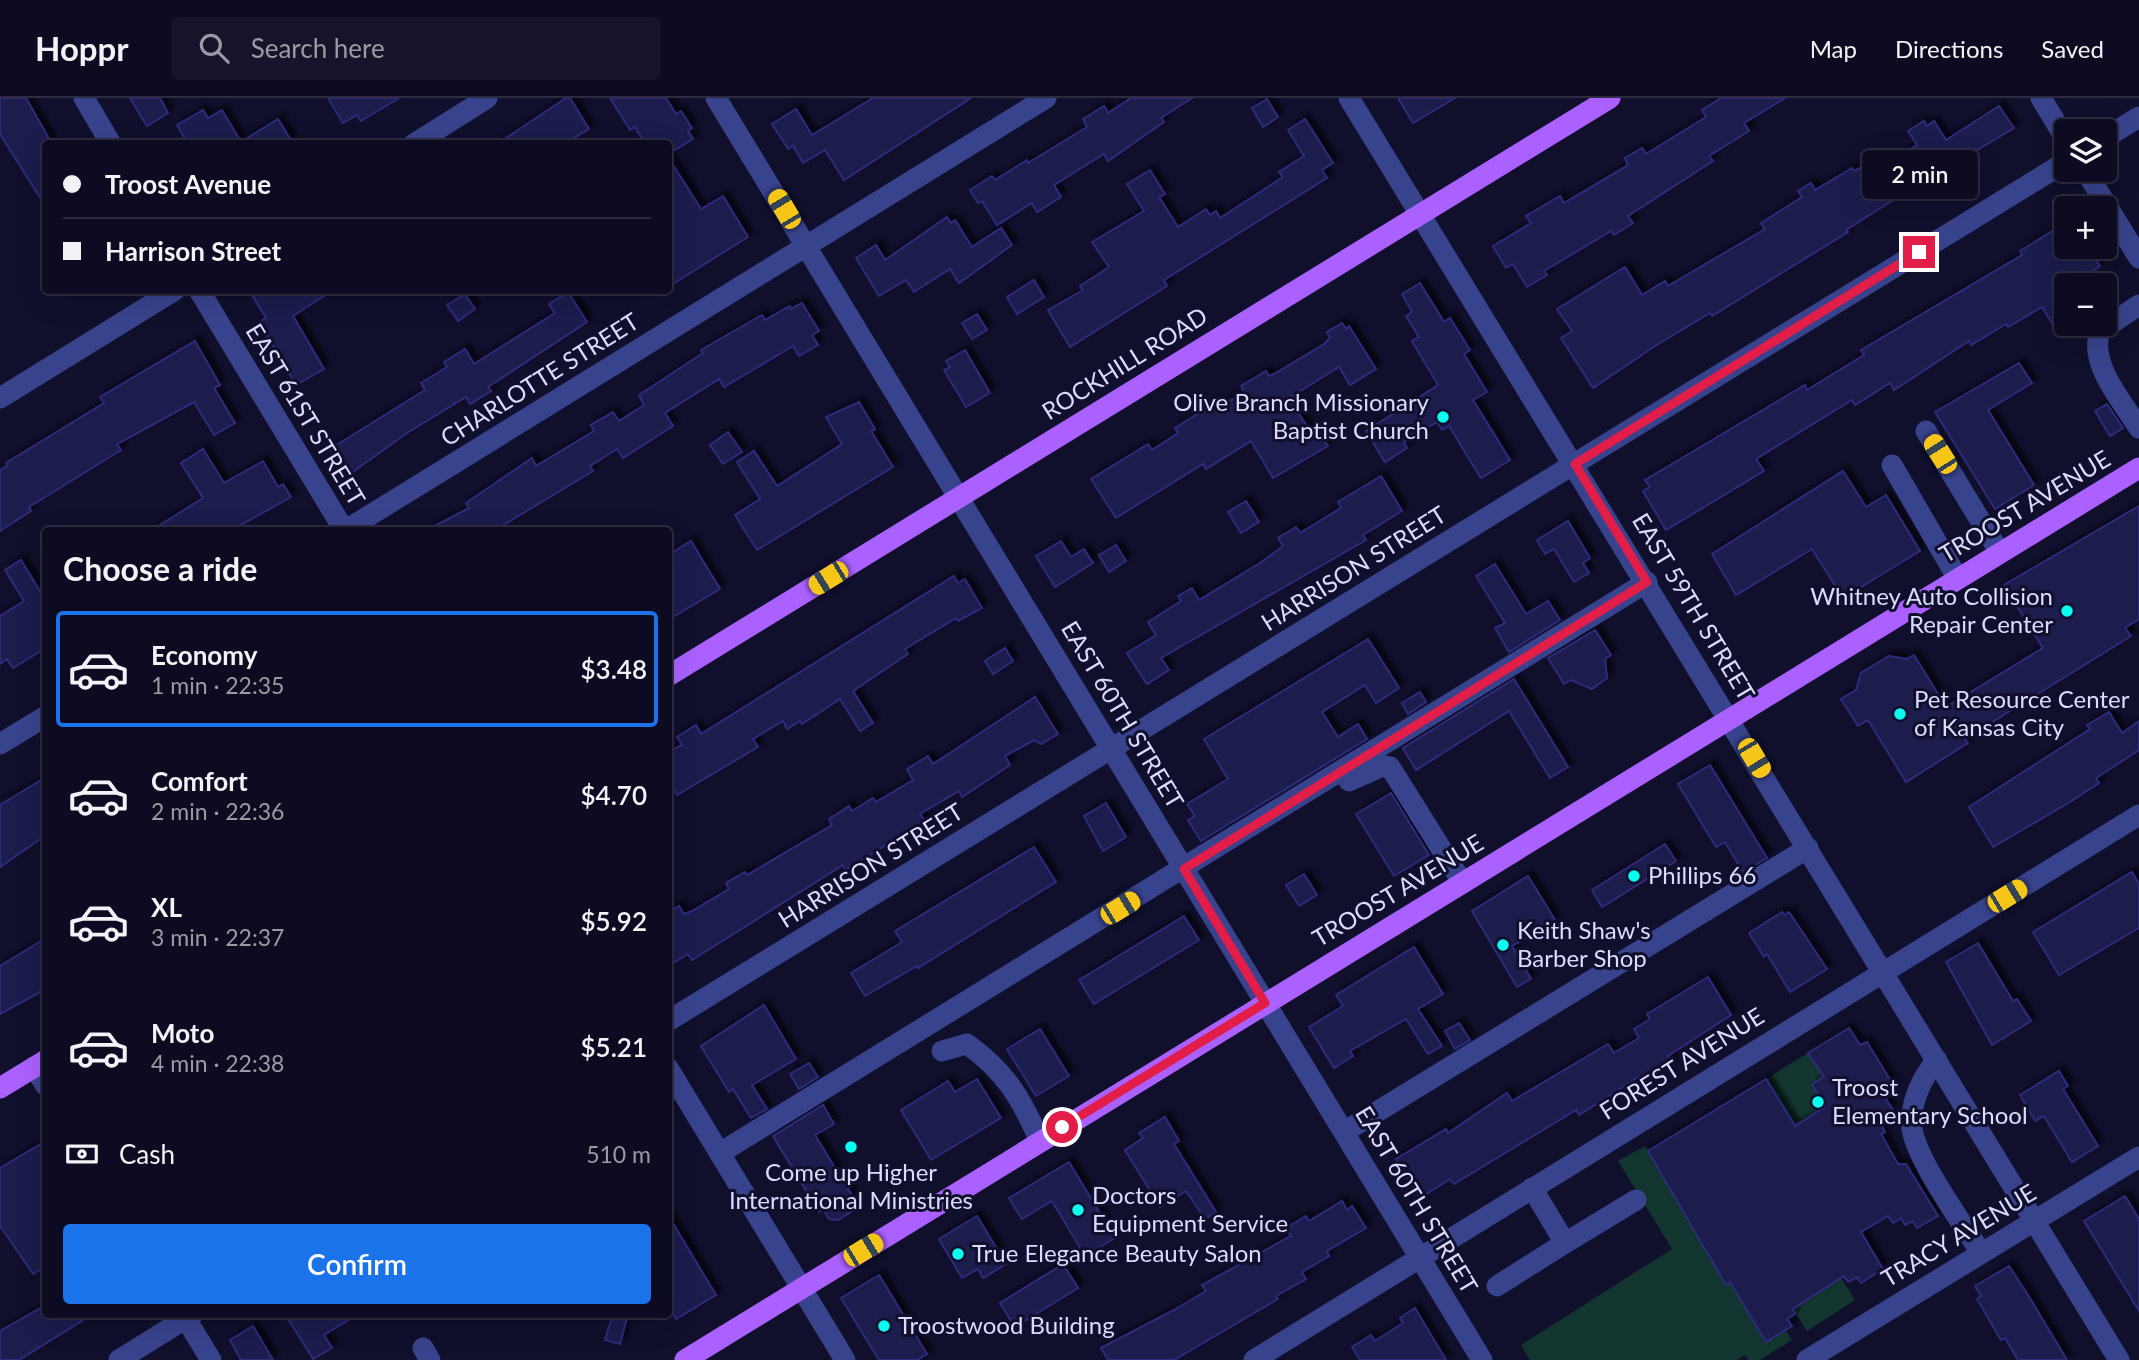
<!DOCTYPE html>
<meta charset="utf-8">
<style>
body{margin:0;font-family:Lato,sans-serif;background:#15142a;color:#f1f3f6;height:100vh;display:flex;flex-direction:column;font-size:26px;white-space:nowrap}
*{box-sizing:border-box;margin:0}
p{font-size:23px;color:#9a9ba5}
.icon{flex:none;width:38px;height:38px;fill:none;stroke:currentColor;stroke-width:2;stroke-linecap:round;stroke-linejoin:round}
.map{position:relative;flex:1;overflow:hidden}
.details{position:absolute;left:42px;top:429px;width:630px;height:791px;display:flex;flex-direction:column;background:#0c0b21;border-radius:7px;box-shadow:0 7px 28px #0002,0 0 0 2px #2c2b3f}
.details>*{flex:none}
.banner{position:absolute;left:42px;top:42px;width:630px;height:154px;border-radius:7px;box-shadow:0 7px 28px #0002,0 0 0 2px #2c2b3f;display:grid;align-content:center;height:154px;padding:0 21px;background:#0c0b21}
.tools{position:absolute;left:2054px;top:21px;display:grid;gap:14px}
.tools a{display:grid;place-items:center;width:63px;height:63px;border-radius:7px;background:#0c0b21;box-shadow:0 7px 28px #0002,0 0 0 2px #2c2b3f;font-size:35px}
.end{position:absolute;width:32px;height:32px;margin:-16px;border:9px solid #e11d48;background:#fff;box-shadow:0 0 0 4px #fff}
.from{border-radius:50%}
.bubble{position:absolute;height:49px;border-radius:7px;background:#0c0b21;box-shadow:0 7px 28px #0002,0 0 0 2px #2c2b3f;font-size:23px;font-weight:600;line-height:49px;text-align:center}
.car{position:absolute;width:21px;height:42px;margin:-21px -10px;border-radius:9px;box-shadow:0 0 5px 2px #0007;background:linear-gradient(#f5c518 24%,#345 0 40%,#f5c518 0 76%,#345 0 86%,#f5c518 0)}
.banner b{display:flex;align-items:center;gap:24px;height:66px;font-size:26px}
.banner b+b{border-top:2px solid #2c2b3f}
.banner i{width:18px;height:18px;background:#f1f3f6}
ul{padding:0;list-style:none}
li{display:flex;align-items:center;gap:21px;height:116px;margin:0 14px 10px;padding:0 7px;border:4px solid transparent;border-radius:7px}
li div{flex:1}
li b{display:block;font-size:26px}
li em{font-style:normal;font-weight:600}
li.current{border-color:#1a73e8}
li>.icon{width:63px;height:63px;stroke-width:1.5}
h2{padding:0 21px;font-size:32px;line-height:84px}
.pay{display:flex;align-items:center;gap:18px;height:77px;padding:0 21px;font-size:26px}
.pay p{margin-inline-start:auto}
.action{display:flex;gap:14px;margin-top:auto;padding:14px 21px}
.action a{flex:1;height:80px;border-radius:7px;background:#1a73e8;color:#fff;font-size:28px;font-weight:600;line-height:80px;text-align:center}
header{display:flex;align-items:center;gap:42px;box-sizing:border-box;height:98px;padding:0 35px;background:#0c0b21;border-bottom:2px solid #2c2b3f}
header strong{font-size:33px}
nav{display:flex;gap:38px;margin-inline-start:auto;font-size:24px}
.search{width:490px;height:63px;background:#15142a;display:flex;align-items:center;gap:18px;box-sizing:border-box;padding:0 24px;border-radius:7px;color:#9a9ba5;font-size:26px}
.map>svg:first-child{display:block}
.green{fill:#12362f}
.building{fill:#1d1a4e;stroke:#2e2b7b;stroke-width:2;filter:url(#shadow)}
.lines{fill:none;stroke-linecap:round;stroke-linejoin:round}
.minor{stroke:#38438d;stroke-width:21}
.major{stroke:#aa61ff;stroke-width:21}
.route{stroke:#e11d48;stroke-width:9}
.poi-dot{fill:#06fff0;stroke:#100f2c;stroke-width:2.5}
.labels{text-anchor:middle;stroke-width:6;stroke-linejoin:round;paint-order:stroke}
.street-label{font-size:24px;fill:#dadcff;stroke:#100f2c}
.poi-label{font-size:24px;fill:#dadcff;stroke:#100f2c;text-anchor:start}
</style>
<header>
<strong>Hoppr</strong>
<div class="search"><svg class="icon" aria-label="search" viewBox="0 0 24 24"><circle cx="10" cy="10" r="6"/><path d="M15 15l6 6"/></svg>Search here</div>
<nav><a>Map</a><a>Directions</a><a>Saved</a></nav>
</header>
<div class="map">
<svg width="2139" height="1262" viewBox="0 0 2139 1262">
<defs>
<filter id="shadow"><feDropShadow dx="5" dy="-5" stdDeviation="2" flood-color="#0009"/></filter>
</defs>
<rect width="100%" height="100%" fill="#100f2c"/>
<g class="green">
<path d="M1808 955 1824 979 1812 987 1825 1009 1795 1028 1766 981Z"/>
<path d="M1645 1048 1725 1187 1730 1184 1786 1232 1792 1242 1760 1262H1748L1745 1257 1737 1262H1530L1521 1247 1672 1151 1618 1063Z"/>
<path d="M1841 1180 1855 1202 1807 1233 1793 1211Z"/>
</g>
<g class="building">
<path d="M0 0H26L52 46H46V109L0 36Z"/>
<path d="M130 0H160L168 15 147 28Z"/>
<path d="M328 0H399L361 23 357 17 343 25Z"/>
<path d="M566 0H570L589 31 565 45 497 46Z"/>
<path d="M610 0H666L676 16 681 13 692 30 688 33 693 41 668 56V46H645L635 29 630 32Z"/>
<path d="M873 0H971L844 82 825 52 803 65 793 48 788 51 772 26 796 11 812 37Z"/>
<path d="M1131 0H1192L1161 20 1164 24 1108 63 1104 56 1054 87 1061 99 1037 114 1032 105 997 127 982 103 978 105 970 92 992 78 995 82 1027 62 1028 65 1087 29 1083 21 1104 8 1108 15Z"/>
<path d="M1398 0H1455L1413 25Z"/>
<path d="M1721 0H1785L1744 25 1749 33 1709 58 1713 63 1628 118 1633 125 1614 137 1611 133 1544 173 1547 177 1527 189 1513 166 1506 170 1493 148 1531 125 1526 118 1560 98 1564 105 1628 67 1625 60 1642 50 1646 56 1706 19 1702 12Z"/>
<path d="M1267 1 1278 19 1263 29 1252 10Z"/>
<path d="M1999 8 2014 30 1887 106 1846 132 1848 134 1712 218 1710 215 1655 248 1593 290 1561 240 1572 233 1557 211 1625 169 1642 197 1665 183 1668 188 1765 131 1761 125 1802 99 1798 93 1811 85 1815 92 1852 70 1854 73 1860 70 1865 78 1917 47 1908 33 1924 23 1927 28 1934 23 1946 42Z"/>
<path d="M203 12 208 20 222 12 241 44 278 21 293 46H188L177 27Z"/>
<path d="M1305 21 1333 65 1322 72 1327 80 1164 182 1167 188 1070 249 1048 212 1083 192 1080 188 1109 169 1092 144 1144 113 1127 86 1150 72 1165 96 1159 99 1178 129 1206 111 1210 117 1216 113 1220 120 1283 79 1279 74 1304 58 1288 32Z"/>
<path d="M668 59 701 111 723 98 748 139 668 189Z"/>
<path d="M947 119 951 125 955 122 972 149 1001 130 1012 147 959 185 950 171 914 194 906 182 879 198 856 160 876 147 885 162Z"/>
<path d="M2067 124V149H2088L2100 168 2052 198 2069 226 2057 233 2042 209 2008 229 2006 226 1971 247 1969 243 1894 292 1890 285 1855 307 1852 302 1756 361 1764 373 1666 432 1643 393 1650 389 1645 382 1805 287 1807 292 1864 257 1861 252 2022 157 2020 153Z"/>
<path d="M1034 182 1044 199 1017 216 1007 199Z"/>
<path d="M1420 185 1444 224 1450 220 1470 252 1464 256 1487 294 1473 302 1510 362 1481 380 1449 328 1442 332 1437 324 1404 344 1407 350 1385 364 1366 333 1438 287 1412 243 1419 239 1406 218 1412 214 1402 196Z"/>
<path d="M263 192H333L293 218 324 271 296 287 259 224 266 220 253 199Z"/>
<path d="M568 194 587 224 488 289 491 293 470 306 466 299 407 335 347 378 330 351 425 292 421 285 447 269 444 264 465 251 474 266 555 215 549 206Z"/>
<path d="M465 196 475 211 458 223 447 207Z"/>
<path d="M802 205 819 233 812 237 818 247 799 258 793 248 724 289 719 281 665 315 673 328 623 360 617 351 590 368 593 373 495 432H427L469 410 466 405 532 360 536 368 594 333 591 327 613 314 619 323 644 307 639 297 703 255 701 252 762 217 765 222 790 208 791 211Z"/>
<path d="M977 216 987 232 972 241 962 225Z"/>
<path d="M1342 225 1346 231 1349 228 1376 271 1350 287 1339 269 1289 300 1310 333 1316 329 1328 348 1273 380 1251 343 1206 371 1203 366 1116 420 1091 381 1148 346 1152 352 1178 335 1175 330 1215 305 1218 310 1244 294 1241 288 1266 273 1269 278 1274 276 1324 246 1330 240 1327 234Z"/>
<path d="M195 243 220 287 214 290 235 325 214 337 194 304 117 346 121 352 29 409 31 413 0 433V372L7 368 6 365 104 305 100 299Z"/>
<path d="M965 252 990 295 966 309 944 272 950 269 946 263Z"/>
<path d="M2019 265 2032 285 1988 312 2034 387 1995 411 1935 314Z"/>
<path d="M859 304 875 331 871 333 893 369 757 452 735 417 760 401 737 364 754 353 777 388 842 346 826 319Z"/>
<path d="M2107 306 2123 330 2110 338 2095 313Z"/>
<path d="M728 334 742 354 723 366 710 347Z"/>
<path d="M203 351 224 385 263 363 278 389 283 386 291 399 232 432H152L203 400 181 365Z"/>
<path d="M1843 373 1866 409 1886 397 1920 453 1843 500 1812 451 1736 497 1712 456Z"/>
<path d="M1381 378 1402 413 1363 437 1366 442 1161 560 1169 572 1147 586 1127 555 1156 537 1148 524 1181 503 1178 498 1192 490 1199 502 1260 465 1283 448 1278 440 1296 429 1300 435 1341 410 1338 404Z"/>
<path d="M1246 403 1259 424 1241 435 1228 414Z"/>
<path d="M2139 408V521L2125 530 2131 538 1965 641 1968 645 1906 684 1868 622 1858 628 1841 601 1856 592 1861 575 1889 558 1907 561 1914 557 1946 609 2043 550 2004 487Z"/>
<path d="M1568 423 1590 460 1583 465 1589 475 1574 484 1554 451 1545 456 1537 442Z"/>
<path d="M691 443 720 491 668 522V457Z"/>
<path d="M1061 443 1071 459 1084 451 1093 465 1055 489 1036 458Z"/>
<path d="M1116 447 1126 463 1109 474 1099 457Z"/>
<path d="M21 462 40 493 46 489V550L13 570 7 561 0 566V518L24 503 5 472Z"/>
<path d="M1495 466 1526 516 1548 503 1560 522 1509 554 1495 530 1505 525 1476 478Z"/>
<path d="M954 478 958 485 965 481 982 510 958 523 956 520 905 551 908 556 853 593 873 625 860 633 840 601 802 626 800 623 787 631 783 623 753 641 758 649 677 697 668 684V654L682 647 677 639 696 627 701 636Z"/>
<path d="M1595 532 1611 557 1605 561 1607 580 1592 591 1571 582 1564 586 1548 560Z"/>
<path d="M1368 541 1399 590 1376 605 1365 587 1322 614 1338 639 1358 626 1367 641 1201 743 1188 722 1195 718 1187 706 1228 681 1204 641Z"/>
<path d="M1005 550 1013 563 993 576 985 563Z"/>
<path d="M1514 581 1568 669 1550 680 1509 613 1416 672 1403 650Z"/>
<path d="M1420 594 1426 604 1408 616 1402 605Z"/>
<path d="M1035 599 1058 636 1041 646 1034 642 1005 658 1010 667 962 699 959 693 920 716 924 722 869 758 845 772 843 767 692 862 688 856 668 868V814L679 808 684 816 692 813 729 791 726 785 745 774 747 777 832 727 829 721 849 708 852 713 873 700 876 704 913 682 907 671 928 658 933 666Z"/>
<path d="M2109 614 2122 635 2139 623V652L2096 680 2099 685 2070 704 1993 749 1969 709 2090 631 2087 627Z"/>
<path d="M1710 667 1767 760 1743 774 1725 744 1716 749 1678 686Z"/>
<path d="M46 679V737L0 769V707Z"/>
<path d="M1391 695 1429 757 1394 778 1356 716Z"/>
<path d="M1106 705 1126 739 1103 753 1084 718Z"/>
<path d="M1665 746 1676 763 1602 809 1592 792Z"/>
<path d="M1034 749 1056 784 918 870 917 868 865 898 851 875 902 844 895 833Z"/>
<path d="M2132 774 2139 786V830L2059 877 2033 834Z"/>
<path d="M1304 776 1317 797 1299 808 1286 787Z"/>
<path d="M1528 778 1555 822 1512 848 1531 881 1517 889 1472 813Z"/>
<path d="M1782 814 1784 817 1789 814 1827 871 1790 894 1767 856 1764 859 1749 835Z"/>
<path d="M1184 818 1199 842 1094 906 1079 882Z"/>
<path d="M46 840V891L0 916V868Z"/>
<path d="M1978 845 2013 903 2017 901 2031 923 1992 947 1946 864Z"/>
<path d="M1414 849 1443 896 1418 911 1442 948 1428 956 1406 921 1350 953 1353 958 1334 970 1309 929 1343 908 1336 897Z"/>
<path d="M1708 879 1731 917 1668 958 1673 965 1642 983 1640 978 1579 1017 1576 1012 1454 1086 1450 1081 1420 1100 1396 1061 1446 1031 1448 1035 1507 995 1512 1003 1608 946 1614 955 1639 940 1634 931 1650 921 1647 916Z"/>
<path d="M764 907 796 961 752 987 767 1011 751 1020 733 991 729 994 701 948Z"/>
<path d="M1459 925 1470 942 1455 951 1445 933Z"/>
<path d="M1849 930 1860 947 1867 944 1895 990 1884 998 1893 1012 1878 1021 1885 1034 1881 1036 1898 1066H1906L1938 1118 1917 1130 1913 1123 1905 1127 1901 1120 1893 1125 1888 1118 1861 1134 1883 1171 1861 1185 1857 1179 1848 1184 1844 1178 1793 1211 1795 1216 1787 1221 1792 1228 1766 1244 1730 1184 1726 1187 1648 1053 1766 981 1795 1028 1825 1009 1812 986 1824 979 1808 955Z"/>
<path d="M1040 931 1069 978 1036 998 1007 951Z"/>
<path d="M809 965 818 979 799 991 790 976Z"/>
<path d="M2059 973 2068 988 2063 991 2098 1048 2072 1064 2044 1018 2035 1023 2020 997Z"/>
<path d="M977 981 1001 1020 931 1062 901 1012 948 983 955 994Z"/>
<path d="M823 1007 834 1026 815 1037 859 1109 838 1122 829 1121 823 1111 819 1114 773 1038Z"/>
<path d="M1165 1019 1179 1043 1174 1046 1216 1114 1205 1121 1186 1093 1160 1109 1125 1052 1143 1040 1139 1035Z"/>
<path d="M46 1043V1168L33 1176 0 1128V1070Z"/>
<path d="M1069 1064 1115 1140 1085 1158 1052 1103 1022 1121 1009 1100Z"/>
<path d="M2125 1098 2139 1121V1213L2084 1123Z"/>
<path d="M1342 1103 1347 1112 1352 1108 1366 1130 1327 1153 1329 1158 1302 1174 1306 1181 1276 1198 1278 1201 1174 1262H1108L1101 1250 1174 1212 1206 1193 1202 1187 1291 1138 1286 1130 1306 1118 1309 1123Z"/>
<path d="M668 1117 716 1197 676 1221 668 1207Z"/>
<path d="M977 1118 1006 1166 983 1180 978 1171 962 1180 939 1141Z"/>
<path d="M1063 1166 1078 1190 1015 1229 1000 1205Z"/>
<path d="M2009 1168 2028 1197 2067 1262H2018L2005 1240 2001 1242 1977 1201 1981 1198 1975 1188Z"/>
<path d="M879 1177 927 1256 917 1262H879L841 1200Z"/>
<path d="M46 1207V1216H93L19 1262H0V1233Z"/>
<path d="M1415 1210 1446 1262H1360L1352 1249 1371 1237 1375 1243 1403 1225 1400 1220Z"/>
<path d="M285 1216H358L324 1237 332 1250 313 1261Z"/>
<path d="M613 1216H628L620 1246 605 1242Z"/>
<path d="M253 1228 273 1262H241L230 1242Z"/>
</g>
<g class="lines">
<g class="minor">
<path d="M84 0 111 46"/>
<path d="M716 0 1482 1262"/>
<path d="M1349 0 2119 1262"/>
<path d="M2041 0 2067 43"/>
<path d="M2105 40 2139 19"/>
<path d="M414 46 487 0"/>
<path d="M2085 72 2139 160"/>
<path d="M199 192 344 432"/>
<path d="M2139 207 2100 233C2088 265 2123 305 2139 330"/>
<path d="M0 300 175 192"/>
<path d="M1926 333 2000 455"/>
<path d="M1892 367 1958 481"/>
<path d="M346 432 1046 0"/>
<path d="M0 646 46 618"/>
<path d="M1345 677 1349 683 1383 668 1390 669 1462 784"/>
<path d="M668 923 2067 63"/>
<path d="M942 953 967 946C1005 973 1021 1000 1040 1043"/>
<path d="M1937 962C1922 979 1909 1006 1912 1031 1918 1065 1962 1124 1981 1155"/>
<path d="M34 969 46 988"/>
<path d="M668 970 845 1262"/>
<path d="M1344 1034 1808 750"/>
<path d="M720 1055 1647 484"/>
<path d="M1532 1090 1565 1145 1636 1102"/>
<path d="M1497 1188 1565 1145"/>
<path d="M183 1216 211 1262"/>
<path d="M423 1250 430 1262"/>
<path d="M119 1262 193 1216"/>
<path d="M1254 1262 2139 717"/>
<path d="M1807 1262 2139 1059"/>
</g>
<g class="major">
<path d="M668 578 1610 0"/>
<path d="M0 990 46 962"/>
<path d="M685 1262 2139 370"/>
</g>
</g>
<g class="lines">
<path class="route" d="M1062 1029 1265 905 1184 771 1647 484 1575 366 1919 154"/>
</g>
<g class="poi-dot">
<circle cx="1443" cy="319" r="7"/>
<circle cx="2067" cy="513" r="7"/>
<circle cx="1900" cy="616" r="7"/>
<circle cx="1634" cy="778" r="7"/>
<circle cx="1503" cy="847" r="7"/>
<circle cx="1818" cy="1004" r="7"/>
<circle cx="851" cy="1049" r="7"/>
<circle cx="1078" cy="1112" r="7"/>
<circle cx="958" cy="1156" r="7"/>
<circle cx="884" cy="1228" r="7"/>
</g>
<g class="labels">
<g class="street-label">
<text transform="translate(1125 266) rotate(-32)" y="8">ROCKHILL ROAD</text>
<text transform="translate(540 282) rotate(-32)" y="8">CHARLOTTE STREET</text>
<text transform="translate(305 317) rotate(59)" y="8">EAST 61ST STREET</text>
<text transform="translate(2025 409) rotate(-31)" y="8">TROOST AVENUE</text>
<text transform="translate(1354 471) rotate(-32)" y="8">HARRISON STREET</text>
<text transform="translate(1693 509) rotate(59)" y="8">EAST 59TH STREET</text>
<text transform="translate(1122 617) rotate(59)" y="8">EAST 60TH STREET</text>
<text transform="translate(871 768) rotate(-32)" y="8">HARRISON STREET</text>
<text transform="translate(1398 793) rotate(-31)" y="8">TROOST AVENUE</text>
<text transform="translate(1682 966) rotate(-32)" y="8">FOREST AVENUE</text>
<text transform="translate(1416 1102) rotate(59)" y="8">EAST 60TH STREET</text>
<text transform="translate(1959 1138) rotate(-31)" y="8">TRACY AVENUE</text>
</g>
<g class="poi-label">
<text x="1429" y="313" text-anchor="end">Olive Branch Missionary<tspan x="1429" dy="28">Baptist Church</tspan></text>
<text x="2053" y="507" text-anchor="end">Whitney Auto Collision<tspan x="2053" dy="28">Repair Center</tspan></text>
<text x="1914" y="610">Pet Resource Center<tspan x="1914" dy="28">of Kansas City</tspan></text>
<text x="1648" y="786">Phillips 66</text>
<text x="1517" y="841">Keith Shaw's<tspan x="1517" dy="28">Barber Shop</tspan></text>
<text x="1832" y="998">Troost<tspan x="1832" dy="28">Elementary School</tspan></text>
<text x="851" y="1083" text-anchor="middle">Come up Higher<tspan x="851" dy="28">International Ministries</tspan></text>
<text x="1092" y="1106">Doctors<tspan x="1092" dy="28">Equipment Service</tspan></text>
<text x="972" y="1164">True Elegance Beauty Salon</text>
<text x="898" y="1236">Troostwood Building</text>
</g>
</g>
</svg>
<div class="tools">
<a><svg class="icon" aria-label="layers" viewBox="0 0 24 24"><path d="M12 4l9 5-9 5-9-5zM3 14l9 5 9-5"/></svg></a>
<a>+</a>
<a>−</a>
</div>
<i class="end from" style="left:1062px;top:1029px"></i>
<i class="end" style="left:1919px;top:154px"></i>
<div class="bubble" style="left:1862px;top:52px;width:116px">2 min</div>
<i class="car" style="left:784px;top:111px;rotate:329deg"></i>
<i class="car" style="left:1940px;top:356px;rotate:328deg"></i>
<i class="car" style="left:828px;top:480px;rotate:238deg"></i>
<i class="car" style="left:1754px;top:660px;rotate:149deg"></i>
<i class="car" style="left:2007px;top:798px;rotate:59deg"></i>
<i class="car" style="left:1120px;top:810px;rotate:59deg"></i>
<i class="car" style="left:863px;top:1152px;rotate:59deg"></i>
<div class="banner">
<b><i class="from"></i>Troost Avenue</b>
<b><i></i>Harrison Street</b>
</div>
<section class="details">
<h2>Choose a ride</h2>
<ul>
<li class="current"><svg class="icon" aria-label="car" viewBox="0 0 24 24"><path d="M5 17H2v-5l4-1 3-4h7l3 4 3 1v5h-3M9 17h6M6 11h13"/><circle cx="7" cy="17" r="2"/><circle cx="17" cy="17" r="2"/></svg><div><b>Economy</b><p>1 min · 22:35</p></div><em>$3.48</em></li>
<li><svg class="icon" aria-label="car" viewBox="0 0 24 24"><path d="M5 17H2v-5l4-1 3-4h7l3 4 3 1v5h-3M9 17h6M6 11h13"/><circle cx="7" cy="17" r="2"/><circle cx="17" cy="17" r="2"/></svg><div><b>Comfort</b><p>2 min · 22:36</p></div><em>$4.70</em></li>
<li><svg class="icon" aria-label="car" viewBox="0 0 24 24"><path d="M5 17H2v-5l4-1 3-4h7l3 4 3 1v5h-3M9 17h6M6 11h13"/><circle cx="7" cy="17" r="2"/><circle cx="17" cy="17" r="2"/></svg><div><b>XL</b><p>3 min · 22:37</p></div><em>$5.92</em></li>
<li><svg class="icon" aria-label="car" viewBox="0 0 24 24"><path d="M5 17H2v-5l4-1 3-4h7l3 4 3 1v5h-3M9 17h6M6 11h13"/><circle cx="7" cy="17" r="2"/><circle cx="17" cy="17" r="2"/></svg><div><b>Moto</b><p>4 min · 22:38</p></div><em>$5.21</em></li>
</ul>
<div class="pay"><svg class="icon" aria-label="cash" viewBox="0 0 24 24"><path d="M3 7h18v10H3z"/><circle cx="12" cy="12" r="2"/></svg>Cash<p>510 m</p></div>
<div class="action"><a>Confirm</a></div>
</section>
</div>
